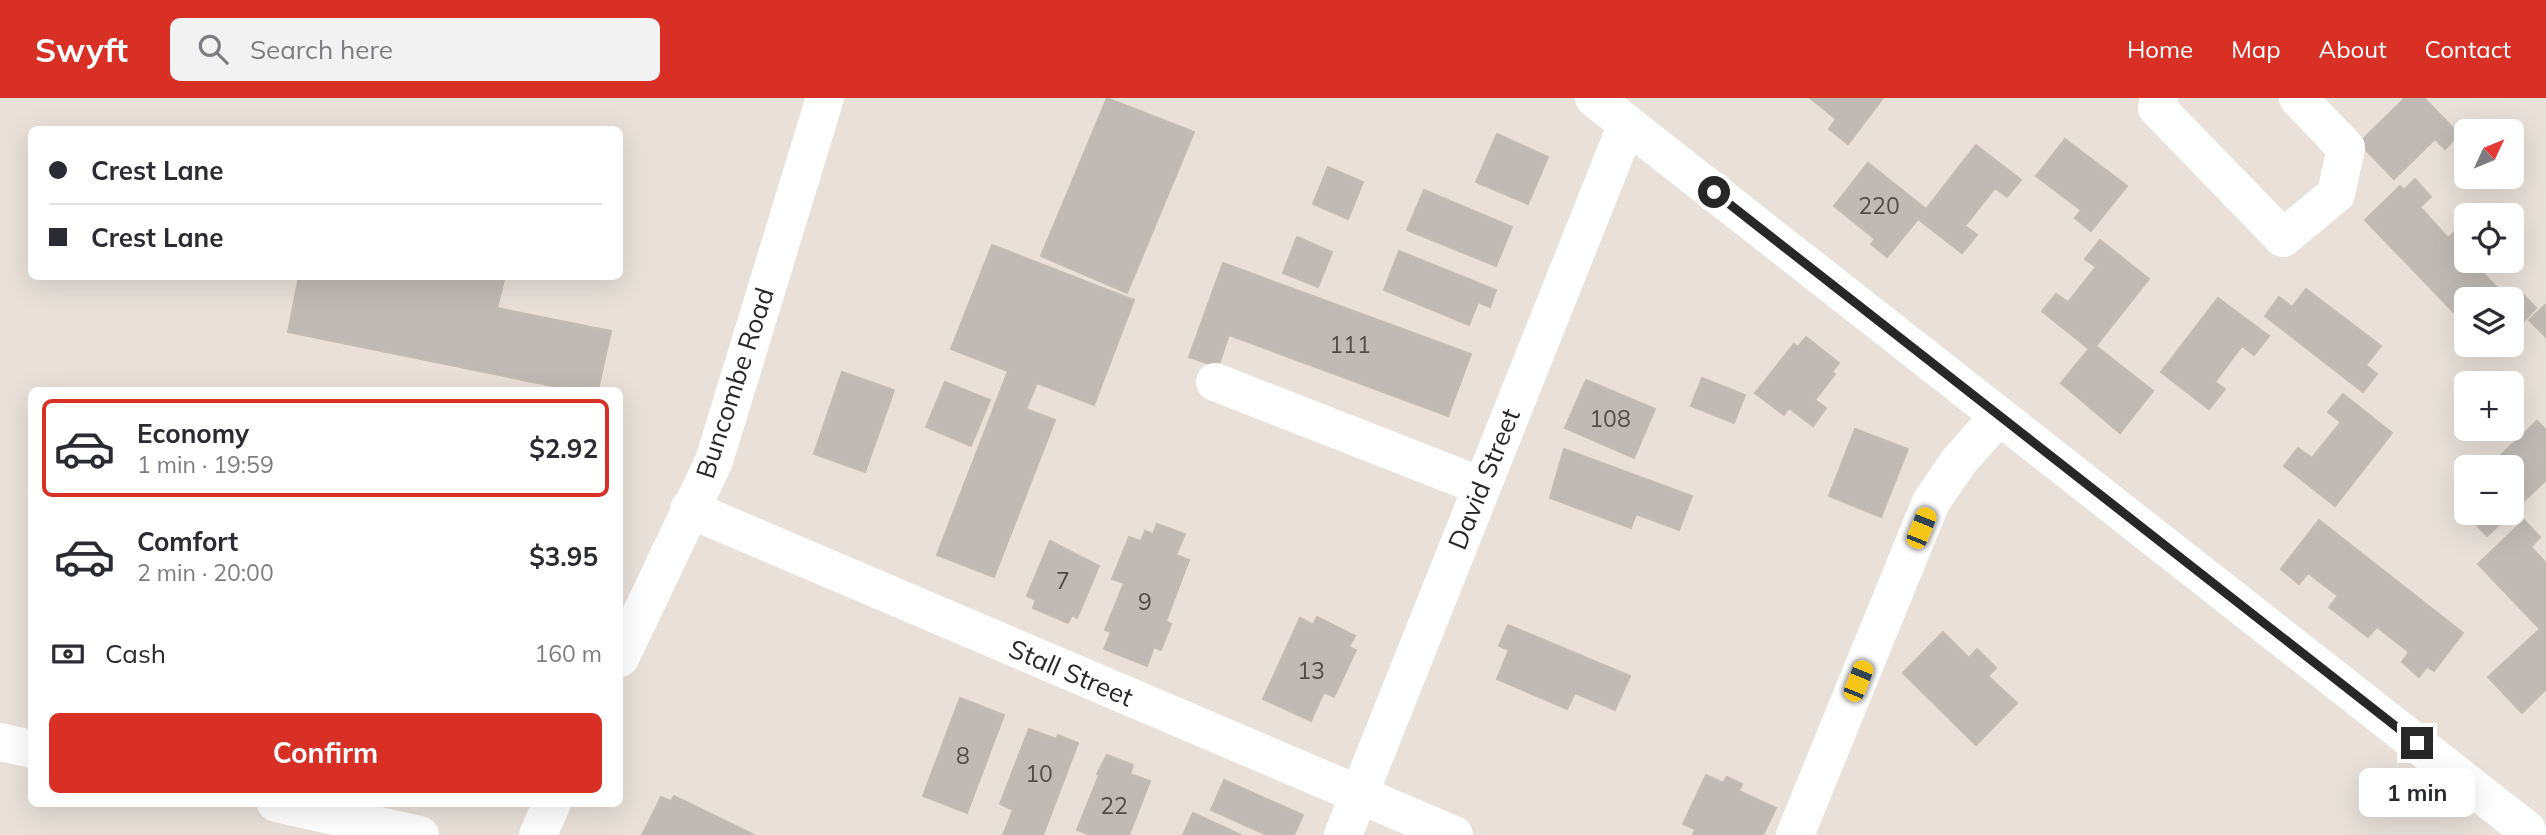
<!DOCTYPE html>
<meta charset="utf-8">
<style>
body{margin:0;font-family:Mulish,sans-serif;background:#f2f2f3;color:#2b2b33;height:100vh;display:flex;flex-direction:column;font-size:26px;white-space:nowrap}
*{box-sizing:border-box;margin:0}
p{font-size:23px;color:#7c7c81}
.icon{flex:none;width:38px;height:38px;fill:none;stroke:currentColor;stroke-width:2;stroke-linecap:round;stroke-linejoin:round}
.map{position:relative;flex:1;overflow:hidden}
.sheet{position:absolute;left:28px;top:289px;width:595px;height:420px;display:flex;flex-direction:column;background:#fff;border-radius:10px;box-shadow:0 7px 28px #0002}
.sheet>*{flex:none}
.guide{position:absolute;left:28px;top:28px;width:595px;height:154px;border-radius:10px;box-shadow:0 7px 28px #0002;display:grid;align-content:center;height:154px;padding:0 21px;background:#fff}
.needle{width:46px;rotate:46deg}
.fabs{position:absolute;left:2454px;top:21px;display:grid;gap:14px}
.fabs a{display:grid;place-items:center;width:70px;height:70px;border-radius:10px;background:#fff;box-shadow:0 7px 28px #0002;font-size:35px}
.end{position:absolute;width:32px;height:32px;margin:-16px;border:9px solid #272727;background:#fff;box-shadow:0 0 0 4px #fff}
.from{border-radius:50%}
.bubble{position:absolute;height:49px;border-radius:10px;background:#fff;box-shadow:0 7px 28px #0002;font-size:23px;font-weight:700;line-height:49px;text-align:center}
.car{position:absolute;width:21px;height:42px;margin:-21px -10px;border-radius:9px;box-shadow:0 0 5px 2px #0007;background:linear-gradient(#f5c518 24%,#345 0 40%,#f5c518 0 76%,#345 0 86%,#f5c518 0)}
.guide b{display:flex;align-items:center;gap:24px;height:66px;font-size:26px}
.guide b+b{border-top:2px solid #e1e1e2}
.guide i{width:18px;height:18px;background:#2b2b33}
ul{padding:12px 0 0;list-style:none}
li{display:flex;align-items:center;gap:21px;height:98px;margin:0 14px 10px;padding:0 7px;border:4px solid transparent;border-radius:10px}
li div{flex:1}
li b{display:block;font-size:26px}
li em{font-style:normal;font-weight:700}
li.active{border-color:#d93025}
li>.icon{width:63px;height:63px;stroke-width:1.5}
.pay{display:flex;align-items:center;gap:18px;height:77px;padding:0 21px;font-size:26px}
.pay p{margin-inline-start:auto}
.action{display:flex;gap:14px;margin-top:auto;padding:14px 21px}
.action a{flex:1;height:80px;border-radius:10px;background:#d93025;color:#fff;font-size:28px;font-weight:700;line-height:80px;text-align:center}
header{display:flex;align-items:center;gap:42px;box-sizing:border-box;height:98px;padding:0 35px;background:#d93025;color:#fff}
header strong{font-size:33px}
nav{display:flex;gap:38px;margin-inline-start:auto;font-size:24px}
.search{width:490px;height:63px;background:#f2f2f3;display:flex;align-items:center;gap:18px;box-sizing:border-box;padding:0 24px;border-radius:10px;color:#7c7c81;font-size:26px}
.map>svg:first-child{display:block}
.building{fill:#c0bab6;stroke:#c3bcb3;stroke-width:2}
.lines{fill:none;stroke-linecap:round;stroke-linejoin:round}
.minor{stroke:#fff;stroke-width:38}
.route{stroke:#272727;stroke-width:9}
.labels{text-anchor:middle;stroke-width:5;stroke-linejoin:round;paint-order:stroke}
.number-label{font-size:23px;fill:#4d4c4b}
.street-label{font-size:26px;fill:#272727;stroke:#fff}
</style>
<header>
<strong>Swyft</strong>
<div class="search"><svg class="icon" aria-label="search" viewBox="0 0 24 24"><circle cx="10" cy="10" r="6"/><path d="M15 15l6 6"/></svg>Search here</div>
<nav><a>Home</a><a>Map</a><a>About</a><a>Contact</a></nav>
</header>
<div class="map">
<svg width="2546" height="737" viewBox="0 0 2546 737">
<rect width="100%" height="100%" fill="#e8e0d9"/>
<g class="building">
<path d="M1107 0 1194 34 1127 195 1041 158Z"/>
<path d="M1810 0H1883L1848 46 1829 31 1836 21Z"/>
<path d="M2405 0H2424L2459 36 2445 51 2435 41 2394 81 2359 45Z"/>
<path d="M1497 36 1548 59 1528 106 1476 84Z"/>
<path d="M2065 41 2127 88 2091 133 2075 120 2081 112 2036 78Z"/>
<path d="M1976 47 2021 82 2007 99 1995 90 1965 128 1977 137 1962 155 1918 121 1887 159 1871 146 1875 141 1834 108 1868 65 1926 111Z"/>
<path d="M1328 69 1363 84 1348 121 1313 106Z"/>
<path d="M2415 81 2431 99 2420 109 2448 140 2460 129 2466 135V163H2493L2482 174 2508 201H2466V227L2365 122 2400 88 2404 92Z"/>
<path d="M1424 92 1512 129 1496 168 1407 132Z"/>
<path d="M1297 139 1332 154 1318 189 1283 175Z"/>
<path d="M2100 142 2149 181 2096 248 2153 293 2120 335 2061 285 2089 251 2042 213 2056 196 2068 204 2096 169 2085 161Z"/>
<path d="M992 147 1134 202 1094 307 1037 285 1026 311 1055 322 994 479 937 457 1008 273 951 251Z"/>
<path d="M1399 153 1496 192 1490 209 1478 204 1469 227 1384 192Z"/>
<path d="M1223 165 1471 256 1448 318 1229 237 1218 269 1189 259Z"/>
<path d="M299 178H505L497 210 611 233 598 292H572L288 234Z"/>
<path d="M2306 191 2381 248 2366 267 2377 276 2363 294 2265 218 2279 199 2292 209Z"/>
<path d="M2520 193 2536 210 2511 237V202Z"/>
<path d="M2218 200 2269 238 2254 257 2242 248 2215 284 2225 291 2209 311 2161 274Z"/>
<path d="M2545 207 2546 208V239L2529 222Z"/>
<path d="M1806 239 1839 265 1832 274 1835 276 1815 302 1826 310 1813 328 1789 310 1784 317 1755 295 1794 246 1798 249Z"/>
<path d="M842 274 894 292 865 374 814 356Z"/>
<path d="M1702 280 1745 297 1734 325 1691 308Z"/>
<path d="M1586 282 1655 311 1634 360 1565 330Z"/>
<path d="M945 284 990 302 971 348 926 329Z"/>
<path d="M2343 296 2392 335 2335 408 2284 368 2298 350 2312 360 2341 324 2328 314Z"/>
<path d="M2537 323 2546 332V382L2487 438 2470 420 2475 415H2511V369H2488Z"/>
<path d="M1855 331 1908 351 1881 419 1829 398Z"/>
<path d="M1564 351 1692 398 1679 432 1636 416 1631 430 1550 400Z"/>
<path d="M2319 422 2463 535 2434 573 2427 569 2419 579 2402 564 2409 554 2377 529 2368 539 2329 509 2338 498 2308 475 2299 486 2281 471Z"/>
<path d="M2524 422 2540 439 2531 449 2546 465V591L2522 615 2488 579 2540 531 2478 466Z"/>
<path d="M1157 426 1185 436 1176 457 1189 462 1166 523 1171 526 1161 552 1154 549 1147 568 1104 551 1111 534 1105 532 1124 485 1112 481 1129 439 1141 443 1145 433 1153 436Z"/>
<path d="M1050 443 1099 468 1077 520 1072 517 1068 525 1033 510 1036 502 1027 498Z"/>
<path d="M1317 519 1355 538 1349 549 1356 552 1334 599 1324 594 1311 623 1263 601 1300 520 1313 527Z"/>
<path d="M1508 527 1630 578 1615 612 1575 595 1567 611 1497 581 1509 552 1499 548Z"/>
<path d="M1943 534 1969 560 1977 551 1996 570 1988 578 2017 605 1976 647 1903 575Z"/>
<path d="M960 600 1004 617 967 715 923 698Z"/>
<path d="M1029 631 1056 641 1058 637 1078 645 1043 737H1003L1013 712 1000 706Z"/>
<path d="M1107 657 1133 667 1130 676 1150 683 1129 737H1091L1077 732 1099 677 1097 676Z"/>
<path d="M1706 677 1723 685 1727 679 1742 686 1739 693 1776 710 1763 737H1693L1695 731 1683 726Z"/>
<path d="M1224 682 1303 717 1294 737H1267L1211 712Z"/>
<path d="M674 698 754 737H642L661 699 671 703Z"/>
<path d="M1193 715 1241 737H1183Z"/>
</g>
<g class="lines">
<g class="minor">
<path d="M1594 0 2527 732"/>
<path d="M2159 0 2157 10 2283 140 2336 96 2346 50 2298 0"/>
<path d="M1215 284 1481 388"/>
<path d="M689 411 1454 737"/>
<path d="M620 560 714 363 825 0"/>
<path d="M0 644 32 651"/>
<path d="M276 705 420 737"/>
<path d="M538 737 552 705"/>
<path d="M1343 737 1627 26"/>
<path d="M1795 737 1931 404 1959 363 1999 318"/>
</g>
</g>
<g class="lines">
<path class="route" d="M1714 94 2417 645"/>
</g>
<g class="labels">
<g class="number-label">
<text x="1879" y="116">220</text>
<text x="1350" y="255">111</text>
<text x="1610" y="329">108</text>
<text x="1063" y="491">7</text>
<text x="1145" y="512">9</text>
<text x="1311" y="581">13</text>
<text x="963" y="666">8</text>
<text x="1039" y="684">10</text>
<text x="1114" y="716">22</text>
</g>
<g class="street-label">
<text transform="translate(735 285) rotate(-72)" y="9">Buncombe Road</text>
<text transform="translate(1484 381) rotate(-68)" y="9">David Street</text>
<text transform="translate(1071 575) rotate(23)" y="9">Stall Street</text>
</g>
</g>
</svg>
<div class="fabs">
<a><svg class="needle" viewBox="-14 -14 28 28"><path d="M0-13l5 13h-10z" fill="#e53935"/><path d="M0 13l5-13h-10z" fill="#7c7c81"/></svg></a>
<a><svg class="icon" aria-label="locate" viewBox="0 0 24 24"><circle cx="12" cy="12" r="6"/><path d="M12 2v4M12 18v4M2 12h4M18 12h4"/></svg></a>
<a><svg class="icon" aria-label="layers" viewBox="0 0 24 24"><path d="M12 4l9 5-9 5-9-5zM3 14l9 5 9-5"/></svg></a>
<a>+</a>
<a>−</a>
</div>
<i class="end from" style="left:1714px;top:94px"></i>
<i class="end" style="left:2417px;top:645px"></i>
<div class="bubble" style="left:2359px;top:670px;width:116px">1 min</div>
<i class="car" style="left:1921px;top:430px;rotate:22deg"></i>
<i class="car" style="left:1858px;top:583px;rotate:22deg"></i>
<div class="guide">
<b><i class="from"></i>Crest Lane</b>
<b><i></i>Crest Lane</b>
</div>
<section class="sheet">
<ul>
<li class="active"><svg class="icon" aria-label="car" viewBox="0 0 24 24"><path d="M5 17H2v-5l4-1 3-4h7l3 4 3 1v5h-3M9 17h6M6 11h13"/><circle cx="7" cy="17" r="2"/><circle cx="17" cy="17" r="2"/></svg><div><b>Economy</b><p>1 min · 19:59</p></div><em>$2.92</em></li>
<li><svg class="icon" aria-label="car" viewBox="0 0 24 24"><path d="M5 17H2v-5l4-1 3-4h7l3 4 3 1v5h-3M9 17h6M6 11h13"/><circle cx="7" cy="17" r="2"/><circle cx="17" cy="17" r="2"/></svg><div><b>Comfort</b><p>2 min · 20:00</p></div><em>$3.95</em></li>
</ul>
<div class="pay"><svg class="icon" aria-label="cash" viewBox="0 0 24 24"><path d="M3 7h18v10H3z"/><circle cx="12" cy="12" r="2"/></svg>Cash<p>160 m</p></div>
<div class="action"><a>Confirm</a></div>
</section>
</div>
